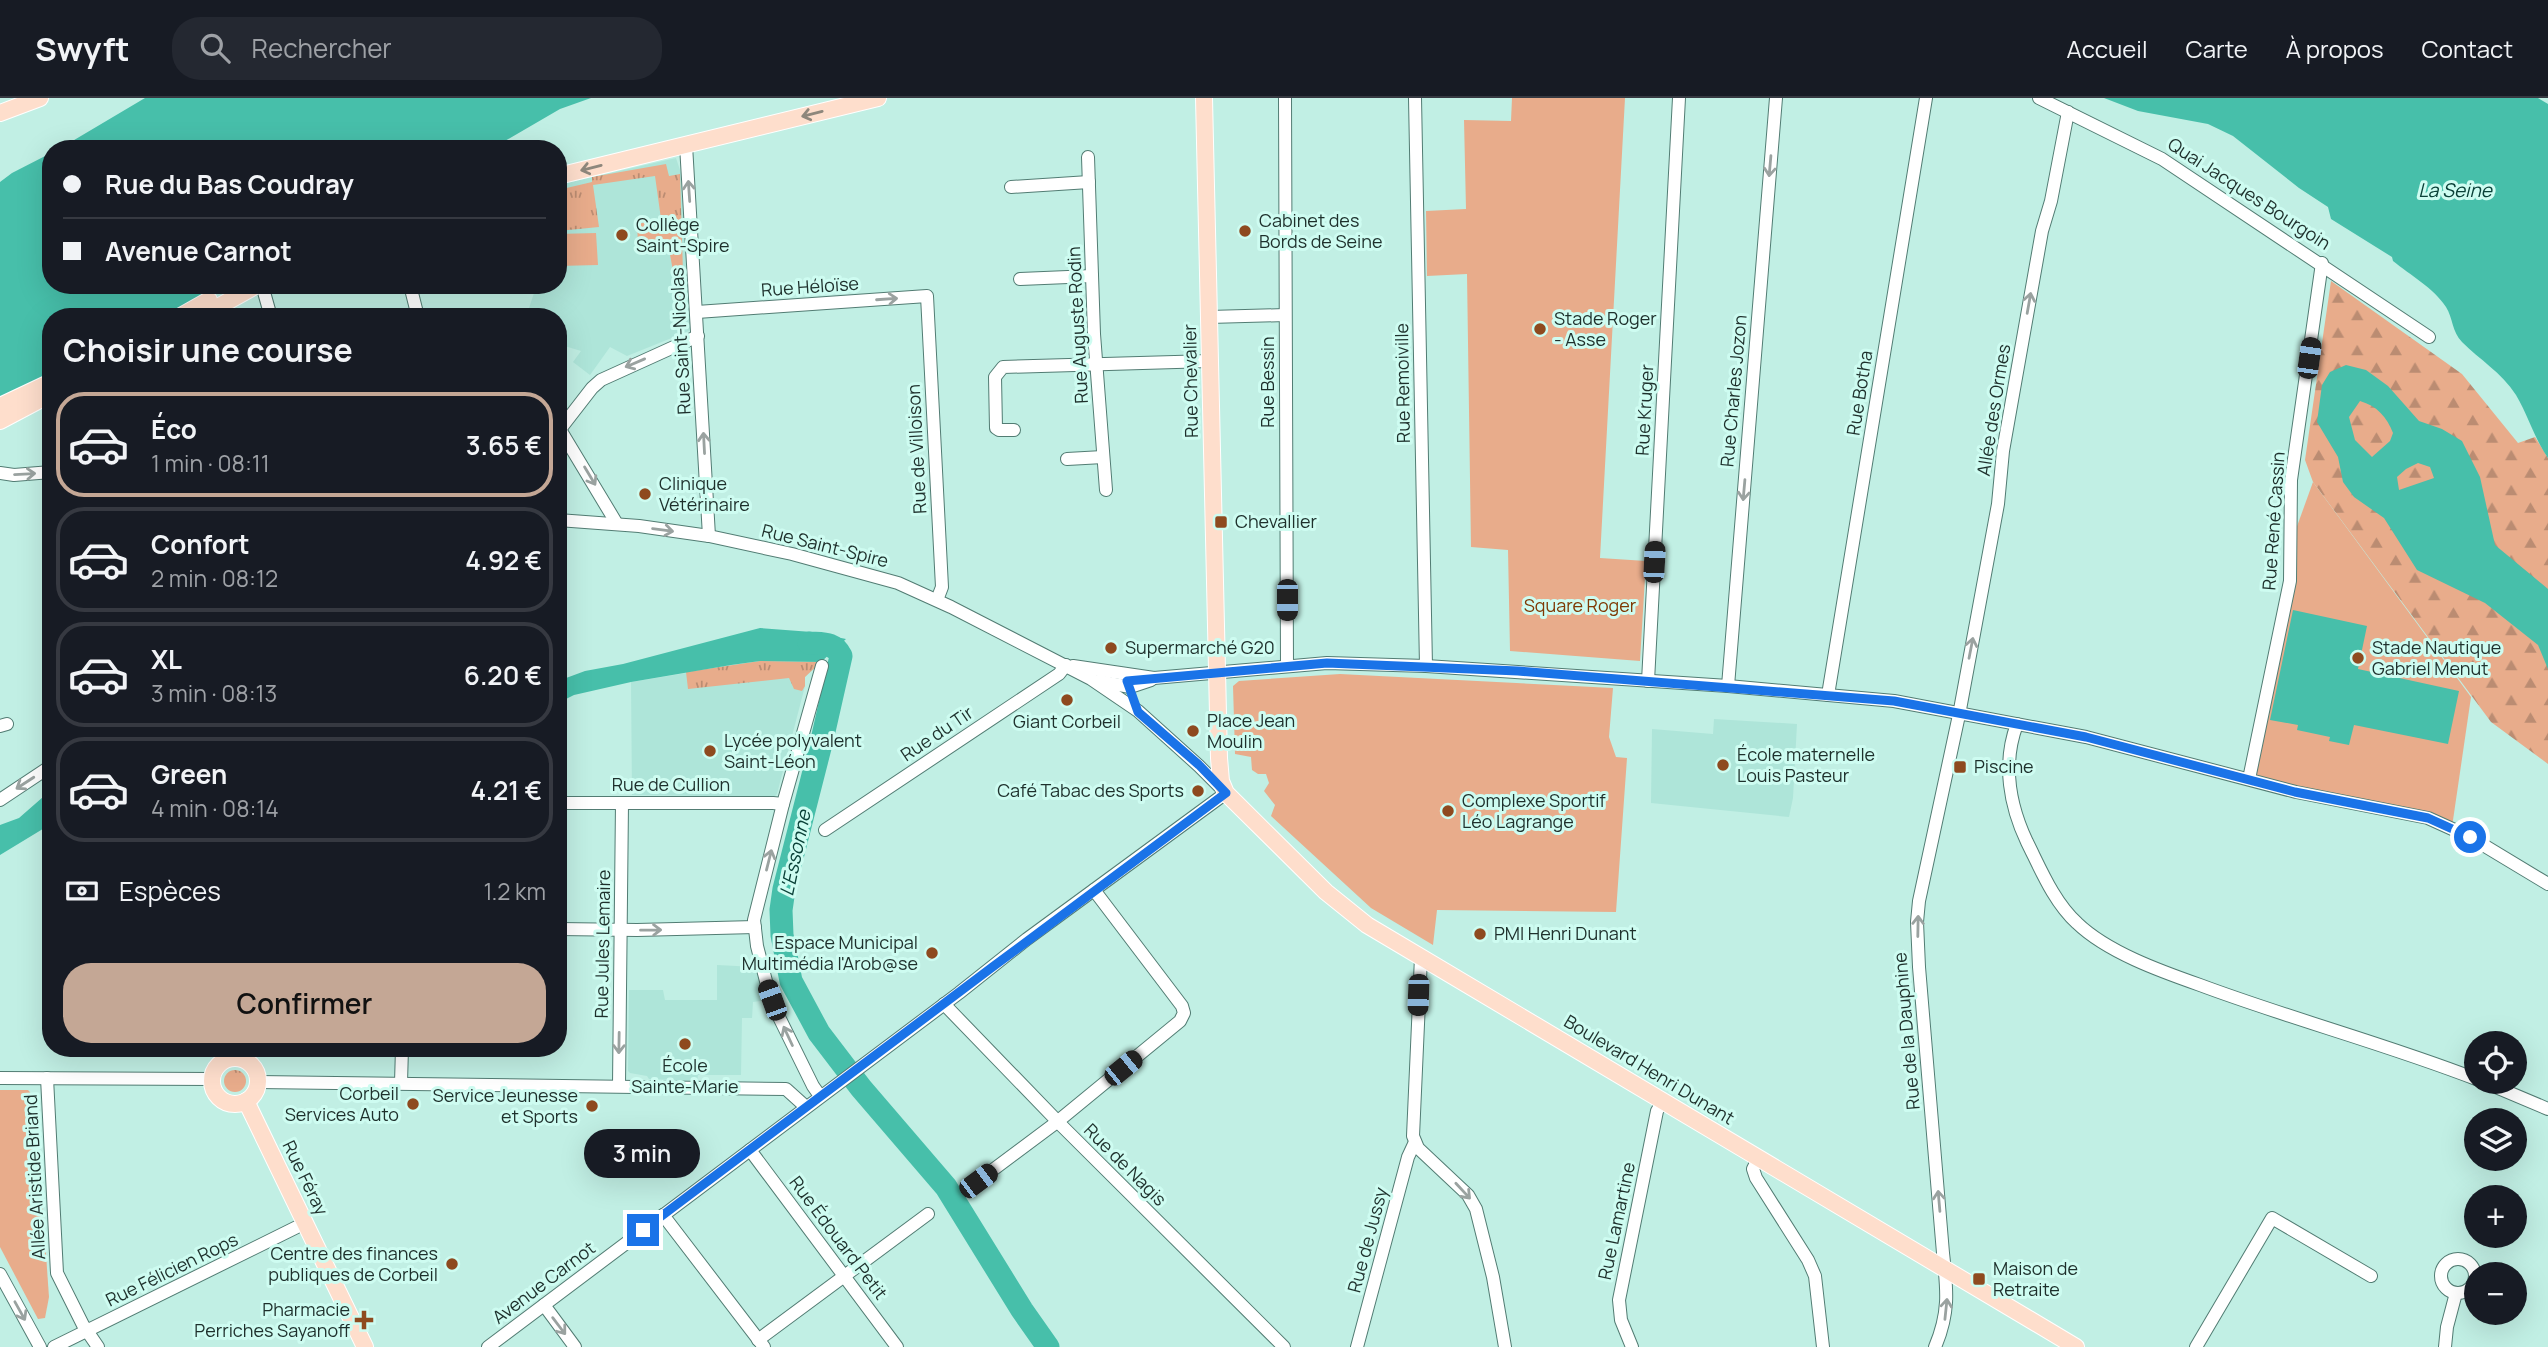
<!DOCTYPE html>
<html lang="fr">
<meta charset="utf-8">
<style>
body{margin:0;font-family:Manrope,sans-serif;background:#242831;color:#f1f3f6;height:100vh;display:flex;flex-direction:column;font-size:26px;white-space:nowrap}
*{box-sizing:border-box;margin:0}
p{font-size:23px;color:#9ea1a6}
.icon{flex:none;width:38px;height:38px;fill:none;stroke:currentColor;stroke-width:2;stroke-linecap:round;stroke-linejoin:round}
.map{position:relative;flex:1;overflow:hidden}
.panel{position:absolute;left:42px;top:210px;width:525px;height:749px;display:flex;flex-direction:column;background:#171b24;border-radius:28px;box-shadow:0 7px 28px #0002}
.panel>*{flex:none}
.banner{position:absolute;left:42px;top:42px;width:525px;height:154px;border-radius:28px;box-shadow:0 7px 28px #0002;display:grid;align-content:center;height:154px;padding:0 21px;background:#171b24}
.tools{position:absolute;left:2464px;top:933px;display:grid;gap:14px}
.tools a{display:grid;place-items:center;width:63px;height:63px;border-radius:50%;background:#171b24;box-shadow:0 7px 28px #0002;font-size:35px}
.end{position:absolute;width:32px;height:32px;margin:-16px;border:9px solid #1a73e8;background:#fff;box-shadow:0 0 0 4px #fff}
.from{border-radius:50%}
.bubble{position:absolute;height:49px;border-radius:24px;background:#171b24;box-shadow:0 7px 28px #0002;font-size:23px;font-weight:600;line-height:49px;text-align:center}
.car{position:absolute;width:21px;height:42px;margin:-21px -10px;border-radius:9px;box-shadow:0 0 5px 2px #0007;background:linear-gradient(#222 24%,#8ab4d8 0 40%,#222 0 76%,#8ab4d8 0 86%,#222 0)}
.banner b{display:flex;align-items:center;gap:24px;height:66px;font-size:26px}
.banner b+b{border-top:2px solid #363941}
.banner i{width:18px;height:18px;background:#f1f3f6}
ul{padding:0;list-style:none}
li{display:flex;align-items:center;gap:21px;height:105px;margin:0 14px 10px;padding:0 7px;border:4px solid #363941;border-radius:28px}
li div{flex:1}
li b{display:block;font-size:26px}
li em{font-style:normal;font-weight:600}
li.current{border-color:#c4a795}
li>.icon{width:63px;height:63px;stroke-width:1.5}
h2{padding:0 21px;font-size:32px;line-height:84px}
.pay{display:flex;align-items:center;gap:18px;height:77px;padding:0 21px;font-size:26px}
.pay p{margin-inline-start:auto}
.button{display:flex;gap:14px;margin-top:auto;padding:14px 21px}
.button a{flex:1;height:80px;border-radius:28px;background:#c4a795;color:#111;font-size:28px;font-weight:600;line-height:80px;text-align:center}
header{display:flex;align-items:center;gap:42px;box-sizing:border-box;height:98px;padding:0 35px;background:#171b24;border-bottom:2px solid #363941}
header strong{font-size:33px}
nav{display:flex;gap:38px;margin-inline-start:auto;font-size:24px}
.search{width:490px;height:63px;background:#242831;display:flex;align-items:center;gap:18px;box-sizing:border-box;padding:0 24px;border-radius:28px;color:#9ea1a6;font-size:26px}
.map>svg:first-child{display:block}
.built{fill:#aee5d9}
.grass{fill:url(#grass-tufts)}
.forest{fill:url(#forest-firs)}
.green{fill:#e8ac8b}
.water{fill:#47bfaa;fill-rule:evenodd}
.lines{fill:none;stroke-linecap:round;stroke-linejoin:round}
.river{stroke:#47bfaa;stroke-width:23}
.minor-casing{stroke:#527c73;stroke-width:14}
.major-casing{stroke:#fff;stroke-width:18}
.minor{stroke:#fff;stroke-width:12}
.major{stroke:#fedecc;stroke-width:16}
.oneway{stroke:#8e877c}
.oneway2{stroke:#9aa2a0}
.route{stroke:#1a73e8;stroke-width:9}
.poi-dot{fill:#8e4a1f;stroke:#cefcf1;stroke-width:2.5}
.labels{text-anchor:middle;stroke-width:6;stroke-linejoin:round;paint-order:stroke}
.street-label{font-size:18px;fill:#1e302c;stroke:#cefcf1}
.poi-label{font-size:18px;fill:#1e302c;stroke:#cefcf1;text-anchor:start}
.park-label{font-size:18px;fill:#7f3904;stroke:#cefcf1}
.water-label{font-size:19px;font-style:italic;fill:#0a4138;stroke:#cefcf1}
</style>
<header>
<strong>Swyft</strong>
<div class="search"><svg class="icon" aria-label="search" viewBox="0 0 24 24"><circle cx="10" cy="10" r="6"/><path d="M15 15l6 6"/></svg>Rechercher</div>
<nav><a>Accueil</a><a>Carte</a><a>À propos</a><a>Contact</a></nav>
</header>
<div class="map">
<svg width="2548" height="1249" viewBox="0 0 2548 1249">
<defs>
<pattern id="grass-tufts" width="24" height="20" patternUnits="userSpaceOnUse" patternTransform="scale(1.75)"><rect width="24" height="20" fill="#e8ac8b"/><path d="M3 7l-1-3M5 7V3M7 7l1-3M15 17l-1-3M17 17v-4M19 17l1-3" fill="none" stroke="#bb8c72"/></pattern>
<pattern id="forest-firs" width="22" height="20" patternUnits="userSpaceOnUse" patternTransform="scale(1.75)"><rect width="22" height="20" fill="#e8ac8b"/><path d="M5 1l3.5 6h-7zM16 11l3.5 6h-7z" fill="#bb8c72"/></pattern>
</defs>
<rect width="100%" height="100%" fill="#c1efe4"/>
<g class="built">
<path d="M676 60 681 75 691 228 689 233 627 258 610 249 590 277 573 264 581 253 558 246V219H526L534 195 514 187H558V87Z"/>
<path d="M760 563 821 564 805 579V588L777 696 774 699 632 697 631 584Z"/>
<path d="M1714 621 1797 626 1793 700 1789 719 1651 705 1652 631 1713 636Z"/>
<path d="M717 867 756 869 767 902 753 904 752 920H742L741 977H698L697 983 649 981 647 978 630 975 628 973 629 892H663L665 902H717Z"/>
</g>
<g class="grass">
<path d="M666 66 669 78 680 76 684 207H679L668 145H638L637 126 661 121 655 78 593 87 599 129 558 133V92L592 84V79Z"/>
<path d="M760 563 821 564 805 579V588L802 593 794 591 789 580 688 591 686 574Z"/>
<circle cx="235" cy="983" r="11"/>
</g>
<path class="forest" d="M2331 183 2462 276 2518 345 2535 339 2548 360V666L2491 624 2313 384 2305 362Z"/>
<g class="green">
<path d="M1512 0H1625L1600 460 1646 463 1640 563 1510 553 1508 452 1471 449 1467 176 1427 178 1426 113 1466 111 1464 22 1511 23Z"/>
<path d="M596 135 598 167 558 168V136Z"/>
<path d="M2313 384 2471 599 2452 729 2249 681 2291 445Z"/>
<path d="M1340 576 1613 590 1609 639 1616 659 1627 660 1616 814 1437 812 1433 847 1371 810 1271 718 1275 707 1264 693 1269 685 1266 676H1258L1252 672 1251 659 1235 656 1233 588 1239 583Z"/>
<path d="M0 992H28L35 1000 49 1199 45 1220 38 1221 0 1149Z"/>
</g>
<g class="water">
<path d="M145 0H591L560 11 491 51H59Z"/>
<path d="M2104 0H2538L2548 6V360C2534 340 2528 317 2516 297 2501 274 2480 262 2462 244 2452 234 2453 220 2446 209 2434 190 2410 177 2393 163L2392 159 2331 121 2328 109 2299 90 2233 38 2208 26 2138 13Z"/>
<path d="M51 55V187H225L167 219H51V280L0 304V84L12 75Z"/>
<path d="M2346 267 2366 272 2388 288 2419 323 2442 331 2462 343 2480 379 2495 447 2548 491V571L2538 547 2485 505 2417 472 2384 420 2354 399 2343 384 2338 359 2317 324 2322 287 2330 274ZM2360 303C2377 308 2387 319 2393 335L2390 343 2372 359 2355 342 2349 319ZM2418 365 2430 369 2434 380 2399 392 2397 379 2406 371Z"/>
<path d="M2293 512 2367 528 2358 571 2459 593 2448 646 2354 627 2349 647 2329 643 2330 639 2297 632 2298 627 2270 622Z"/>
<path d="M760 530 812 534 846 541 821 564 760 563 731 567 631 584 574 597 558 605V583L585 573 623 566Z"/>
<path d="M51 692V726L0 757V727L19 720Z"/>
</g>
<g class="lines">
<path class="river" d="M809 545C823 546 834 544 841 558L822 642 784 791 781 812 782 837 791 883 819 935 861 990 946 1089 1022 1212 1048 1249"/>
<defs>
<g id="minor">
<path d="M1285 0 1287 568"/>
<path d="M1415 0 1426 568"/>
<path d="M2039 0 2162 61 2429 239"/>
<path d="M686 47 709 438"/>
<path d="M1088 59 1094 236 1106 392"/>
<path d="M1011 89 1089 84"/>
<path d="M1020 181 1092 178"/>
<path d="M262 187 271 219"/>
<path d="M410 187 418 219"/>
<path d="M697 214 927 198 942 489 937 502"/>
<path d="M1209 219 1285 217"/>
<path d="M558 328 617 426"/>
<path d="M561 330 592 290 601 282 698 238"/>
<path d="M1014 332H999L996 330 995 279 1003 269 1210 263"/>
<path d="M1067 361 1103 359"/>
<path d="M0 375 14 377 51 374"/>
<path d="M1073 568 1154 580 1327 565 1426 568 1728 588 1894 603 2086 639 2296 694 2428 720 2470 739 2548 786"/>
<path d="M1098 583 1130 589 1151 582"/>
<path d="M1648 583 1679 0"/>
<path d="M1728 588 1776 0"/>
<path d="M1828 597 1926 0"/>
<path d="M2017 626C2002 666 2010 708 2027 744 2041 772 2054 804 2077 825 2107 854 2160 873 2200 887 2291 921 2386 946 2476 981"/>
<path d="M0 628 7 626"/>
<path d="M2249 681 2290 483 2291 382 2322 165"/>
<path d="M0 702 51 668"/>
<path d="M558 705H773L783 706"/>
<path d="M825 732 1059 576 1066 567"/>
<path d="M558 831 637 832 755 829"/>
<path d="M1421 859 1413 1038 1418 1050 1468 1097 1476 1111 1493 1179 1505 1249"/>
<path d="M944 906 1062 1028 1284 1249"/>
<path d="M220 950 226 963"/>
<path d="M0 980 213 981"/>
<path d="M47 980 57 1175 83 1227 98 1249"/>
<path d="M258 984 786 991 806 1009"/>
<path d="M2484 984 2548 1011"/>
<path d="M401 985 402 950"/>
<path d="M619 987 622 705"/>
<path d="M820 998 813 988 778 917 767 887 757 848 754 822 783 706 822 568"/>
<path d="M750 1052 897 1249"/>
<path d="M1758 1061 1753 1071 1756 1080 1808 1162 1815 1178 1823 1249"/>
<path d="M978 1083 1057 1024 1180 923 1184 915 1182 908 1094 792"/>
<path d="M663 1117 764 1249"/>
<circle cx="2458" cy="1178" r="17"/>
<path d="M0 1176 40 1249"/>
<path d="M544 1207 575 1249"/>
<path d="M758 1242 928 1116"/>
<path d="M54 1249 305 1125"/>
<path d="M488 1249 959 895 1027 841 1226 695 1199 668 1138 613 1091 581 951 509 898 485 792 456 709 438 639 428 558 422"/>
<path d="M1357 1249 1408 1059 1415 1044"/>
<path d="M1632 1249 1621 1222 1619 1202 1657 1013 1663 1003"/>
<path d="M1935 1249C1950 1214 1947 1191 1943 1155L1919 869 1917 824 1919 803 1959 617 1998 406 2003 353 2042 133 2051 103 2068 14"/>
<path d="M2196 1249 2272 1120 2371 1178"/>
<path d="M2445 1249 2447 1229 2456 1195"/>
</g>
<g id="major">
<path d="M1204 0 1219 660 1221 683 1226 695 1326 794 1367 827 2076 1249"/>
<path d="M0 15 40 0"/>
<path d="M558 78 878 0"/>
<path d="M179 219 209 202"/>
<path d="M200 219 257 187"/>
<path d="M0 308 51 284"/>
<path d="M0 323 51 296"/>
<circle cx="235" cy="983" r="23"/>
<path d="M246 1003 365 1249"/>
</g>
</defs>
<use href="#minor" class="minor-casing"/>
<use href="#major" class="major-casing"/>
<use href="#minor" class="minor"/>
<use href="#major" class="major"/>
</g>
<defs><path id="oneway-shaft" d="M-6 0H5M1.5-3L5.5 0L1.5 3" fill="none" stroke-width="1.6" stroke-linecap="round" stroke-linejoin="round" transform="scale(1.75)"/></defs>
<g class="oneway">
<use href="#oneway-shaft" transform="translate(812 16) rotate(166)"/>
<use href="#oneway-shaft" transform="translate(591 70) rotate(166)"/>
</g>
<g class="oneway2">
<use href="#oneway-shaft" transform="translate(1770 68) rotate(95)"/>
<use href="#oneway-shaft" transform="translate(689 93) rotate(-94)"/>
<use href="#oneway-shaft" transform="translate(887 201) rotate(-4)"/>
<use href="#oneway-shaft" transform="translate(2029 205) rotate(-80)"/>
<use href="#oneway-shaft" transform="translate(635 265) rotate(157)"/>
<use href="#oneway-shaft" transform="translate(704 345) rotate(-93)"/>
<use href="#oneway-shaft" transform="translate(25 376) rotate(-3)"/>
<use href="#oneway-shaft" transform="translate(590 378) rotate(59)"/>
<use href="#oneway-shaft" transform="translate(1744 392) rotate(95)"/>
<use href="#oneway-shaft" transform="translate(663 432) rotate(7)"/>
<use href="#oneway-shaft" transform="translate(1971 550) rotate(-79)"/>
<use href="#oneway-shaft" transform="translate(25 685) rotate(147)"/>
<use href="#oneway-shaft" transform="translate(769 762) rotate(-76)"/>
<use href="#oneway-shaft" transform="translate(1918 828) rotate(-89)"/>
<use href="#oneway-shaft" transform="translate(651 832) rotate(-1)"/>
<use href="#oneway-shaft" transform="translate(788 938) rotate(-115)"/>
<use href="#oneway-shaft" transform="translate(619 945) rotate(91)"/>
<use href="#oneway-shaft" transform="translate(1463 1093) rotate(47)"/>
<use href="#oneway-shaft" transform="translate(1939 1103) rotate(-95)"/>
<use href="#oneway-shaft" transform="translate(1946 1211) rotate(-84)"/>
<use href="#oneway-shaft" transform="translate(20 1213) rotate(61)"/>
<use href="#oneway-shaft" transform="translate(559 1228) rotate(53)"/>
</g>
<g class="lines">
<path class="route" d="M643 1132C837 985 1031 840 1226 695L1199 667 1138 614 1127 583 1327 565 1518 573 1894 603 2086 639 2295 694 2428 720 2470 739"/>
</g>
<g class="poi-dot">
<circle cx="1245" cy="133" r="7"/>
<circle cx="622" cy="137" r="7"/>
<circle cx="1540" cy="231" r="7"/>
<circle cx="645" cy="396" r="7"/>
<rect x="1214" y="417" width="14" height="14" rx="3.5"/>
<circle cx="1111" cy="550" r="7"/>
<circle cx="2358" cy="560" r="7"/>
<circle cx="1067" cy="602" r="7"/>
<circle cx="1193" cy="633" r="7"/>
<circle cx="710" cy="653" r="7"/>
<circle cx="1723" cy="667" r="7"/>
<rect x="1953" y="662" width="14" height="14" rx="3.5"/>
<circle cx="1198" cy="693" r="7"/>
<circle cx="1448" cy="713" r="7"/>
<circle cx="1480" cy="836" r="7"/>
<circle cx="932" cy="855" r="7"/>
<circle cx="685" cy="946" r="7"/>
<circle cx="413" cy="1006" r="7"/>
<circle cx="592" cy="1008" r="7"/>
<circle cx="452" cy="1166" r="7"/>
<rect x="1972" y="1174" width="14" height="14" rx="3.5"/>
<path d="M360.5 1211.5h7v7h7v7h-7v7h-7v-7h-7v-7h7z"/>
</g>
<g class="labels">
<g class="street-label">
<text transform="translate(2249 96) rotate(33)" y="6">Quai Jacques Bourgoin</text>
<text transform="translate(810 189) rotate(-4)" y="6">Rue Héloïse</text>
<text transform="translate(1078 227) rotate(-93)" y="6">Rue Auguste Rodin</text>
<text transform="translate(681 243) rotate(-93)" y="6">Rue Saint-Nicolas</text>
<text transform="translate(1191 283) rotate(-91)" y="6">Rue Chevalier</text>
<text transform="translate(1268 284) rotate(-90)" y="6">Rue Bessin</text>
<text transform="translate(1403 285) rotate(-91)" y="6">Rue Remoiville</text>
<text transform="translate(1734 293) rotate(-85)" y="6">Rue Charles Jozon</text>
<text transform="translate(1860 295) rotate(-81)" y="6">Rue Botha</text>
<text transform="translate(1645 312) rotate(-87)" y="6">Rue Kruger</text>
<text transform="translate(1994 312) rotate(-81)" y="6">Allée des Ormes</text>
<text transform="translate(917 351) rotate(-93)" y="6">Rue de Villoison</text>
<text transform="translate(2274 423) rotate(-86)" y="6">Rue René Cassin</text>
<text transform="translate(825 448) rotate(14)" y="6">Rue Saint-Spire</text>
<text transform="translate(937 636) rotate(-34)" y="6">Rue du Tir</text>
<text x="671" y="693">Rue de Cullion</text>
<text transform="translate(603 846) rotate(-89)" y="6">Rue Jules Lemaire</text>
<text transform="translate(1907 933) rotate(-95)" y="6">Rue de la Dauphine</text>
<text transform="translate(1649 972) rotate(31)" y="6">Boulevard Henri Dunant</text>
<text transform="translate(1125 1067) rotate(45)" y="6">Rue de Nagis</text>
<text transform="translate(35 1079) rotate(-93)" y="6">Allée Aristide Briand</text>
<text transform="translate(305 1080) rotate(64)" y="6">Rue Féray</text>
<text transform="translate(1617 1123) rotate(-78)" y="6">Rue Lamartine</text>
<text transform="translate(838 1140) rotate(53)" y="6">Rue Édouard Petit</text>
<text transform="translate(1368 1142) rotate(-75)" y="6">Rue de Jussy</text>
<text transform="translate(172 1172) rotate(-26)" y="6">Rue Félicien Rops</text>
<text transform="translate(544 1185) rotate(-37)" y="6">Avenue Carnot</text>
</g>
<g class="poi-label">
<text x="1259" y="129">Cabinet des<tspan x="1259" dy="21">Bords de Seine</tspan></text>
<text x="636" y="133">Collège<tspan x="636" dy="21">Saint-Spire</tspan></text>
<text x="1554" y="227">Stade Roger<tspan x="1554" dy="21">- Asse</tspan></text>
<text x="659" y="392">Clinique<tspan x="659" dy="21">Vétérinaire</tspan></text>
<text x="1235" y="430">Chevallier</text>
<text x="1125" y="556">Supermarché G20</text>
<text x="2372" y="556">Stade Nautique<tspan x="2372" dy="21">Gabriel Menut</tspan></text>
<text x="1207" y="629">Place Jean<tspan x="1207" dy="21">Moulin</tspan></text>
<text x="1067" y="630" text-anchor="middle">Giant Corbeil</text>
<text x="724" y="649">Lycée polyvalent<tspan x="724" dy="21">Saint-Léon</tspan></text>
<text x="1737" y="663">École maternelle<tspan x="1737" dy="21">Louis Pasteur</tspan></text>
<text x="1974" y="675">Piscine</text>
<text x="1184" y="699" text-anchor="end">Café Tabac des Sports</text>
<text x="1462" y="709">Complexe Sportif<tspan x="1462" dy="21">Léo Lagrange</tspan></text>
<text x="1494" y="842">PMI Henri Dunant</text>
<text x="918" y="851" text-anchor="end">Espace Municipal<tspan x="918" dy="21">Multimédia l'Arob@se</tspan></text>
<text x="685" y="974" text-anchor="middle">École<tspan x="685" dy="21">Sainte-Marie</tspan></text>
<text x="399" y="1002" text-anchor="end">Corbeil<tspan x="399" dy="21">Services Auto</tspan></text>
<text x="578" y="1004" text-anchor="end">Service Jeunesse<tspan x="578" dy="21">et Sports</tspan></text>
<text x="438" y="1162" text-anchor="end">Centre des finances<tspan x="438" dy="21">publiques de Corbeil</tspan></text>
<text x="1993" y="1177">Maison de<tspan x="1993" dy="21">Retraite</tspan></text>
<text x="350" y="1218" text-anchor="end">Pharmacie<tspan x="350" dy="21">Perriches Sayanoff</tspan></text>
</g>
<g class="park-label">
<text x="1580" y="514">Square Roger</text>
</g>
<g class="water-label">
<text x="2455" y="99">La Seine</text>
<text transform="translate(795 755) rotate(-78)" y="7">L'Essonne</text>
</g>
</g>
</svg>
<div class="tools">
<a><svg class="icon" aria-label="locate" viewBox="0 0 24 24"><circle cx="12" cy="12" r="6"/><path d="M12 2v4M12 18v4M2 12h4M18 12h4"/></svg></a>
<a><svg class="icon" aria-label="layers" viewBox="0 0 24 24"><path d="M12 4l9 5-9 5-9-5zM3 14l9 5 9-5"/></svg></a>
<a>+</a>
<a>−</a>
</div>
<i class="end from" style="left:2470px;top:739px"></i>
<i class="end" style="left:643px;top:1132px"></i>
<div class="bubble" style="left:584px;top:1031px;width:116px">3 min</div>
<i class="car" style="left:2309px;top:260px;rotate:8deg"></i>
<i class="car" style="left:1654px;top:464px;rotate:3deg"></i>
<i class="car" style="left:1287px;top:502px;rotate:180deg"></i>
<i class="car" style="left:1418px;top:897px;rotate:182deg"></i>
<i class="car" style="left:772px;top:902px;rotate:340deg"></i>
<i class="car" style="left:1123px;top:970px;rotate:51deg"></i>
<i class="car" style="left:978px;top:1083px;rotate:53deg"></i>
<div class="banner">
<b><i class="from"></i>Rue du Bas Coudray</b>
<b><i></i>Avenue Carnot</b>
</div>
<section class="panel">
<h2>Choisir une course</h2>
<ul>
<li class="current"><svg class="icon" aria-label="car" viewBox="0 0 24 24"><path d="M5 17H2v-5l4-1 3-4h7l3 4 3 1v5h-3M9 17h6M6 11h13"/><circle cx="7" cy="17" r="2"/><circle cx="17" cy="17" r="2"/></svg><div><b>Éco</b><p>1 min · 08:11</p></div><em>3.65 €</em></li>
<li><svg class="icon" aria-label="car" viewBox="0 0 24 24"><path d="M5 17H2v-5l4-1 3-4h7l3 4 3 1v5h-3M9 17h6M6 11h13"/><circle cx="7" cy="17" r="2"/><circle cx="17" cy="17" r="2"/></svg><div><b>Confort</b><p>2 min · 08:12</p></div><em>4.92 €</em></li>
<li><svg class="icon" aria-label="car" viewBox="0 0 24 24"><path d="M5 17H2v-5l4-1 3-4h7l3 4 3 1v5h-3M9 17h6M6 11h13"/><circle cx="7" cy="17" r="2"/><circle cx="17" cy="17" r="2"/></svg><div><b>XL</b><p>3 min · 08:13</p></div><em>6.20 €</em></li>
<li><svg class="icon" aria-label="car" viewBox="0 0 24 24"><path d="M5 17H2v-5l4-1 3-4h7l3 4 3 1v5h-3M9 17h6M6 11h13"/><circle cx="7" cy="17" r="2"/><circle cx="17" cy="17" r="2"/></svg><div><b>Green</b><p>4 min · 08:14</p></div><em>4.21 €</em></li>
</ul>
<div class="pay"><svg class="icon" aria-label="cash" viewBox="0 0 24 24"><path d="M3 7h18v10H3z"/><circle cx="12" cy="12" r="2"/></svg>Espèces<p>1.2 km</p></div>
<div class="button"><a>Confirmer</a></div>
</section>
</div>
